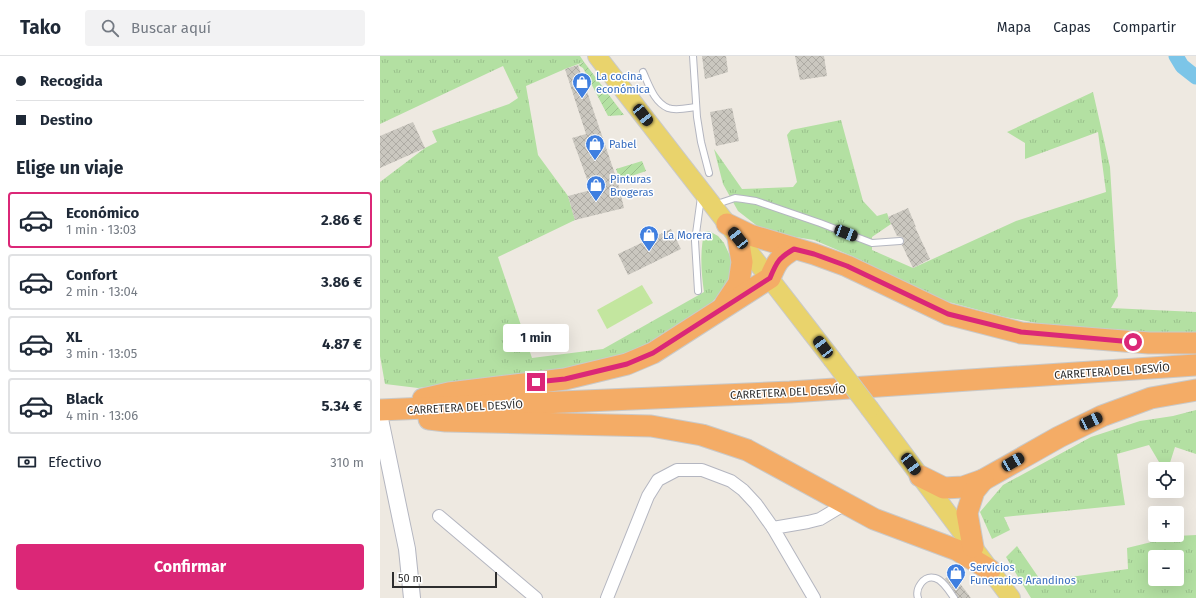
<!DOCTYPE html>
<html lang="es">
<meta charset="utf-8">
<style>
body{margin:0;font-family:"Fira Sans",sans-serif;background:#f2f2f3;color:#1f2937;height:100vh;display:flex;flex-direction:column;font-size:15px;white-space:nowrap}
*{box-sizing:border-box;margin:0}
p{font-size:13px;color:#747a83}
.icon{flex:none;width:22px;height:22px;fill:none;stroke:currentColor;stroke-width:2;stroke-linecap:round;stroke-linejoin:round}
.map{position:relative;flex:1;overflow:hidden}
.side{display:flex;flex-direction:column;background:#fff;width:380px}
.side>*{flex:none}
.hud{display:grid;align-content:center;height:88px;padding:0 16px;background:#fff}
.controls{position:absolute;left:768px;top:406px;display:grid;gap:8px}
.controls a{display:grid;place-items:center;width:36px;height:36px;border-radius:4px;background:#fff;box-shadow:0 4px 16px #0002;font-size:20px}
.scale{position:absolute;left:12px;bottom:10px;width:105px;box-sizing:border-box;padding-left:4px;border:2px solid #2e2e2e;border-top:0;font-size:11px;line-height:14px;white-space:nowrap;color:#2e2e2e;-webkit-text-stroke:3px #fff;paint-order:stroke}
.end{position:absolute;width:18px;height:18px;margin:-9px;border:5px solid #db2777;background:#fff;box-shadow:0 0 0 2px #fff}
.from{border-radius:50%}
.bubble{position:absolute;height:28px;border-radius:4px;background:#fff;box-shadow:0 4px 16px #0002;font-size:13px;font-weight:700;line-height:28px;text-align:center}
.car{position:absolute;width:12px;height:24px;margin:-12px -6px;border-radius:5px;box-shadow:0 0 3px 1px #0007;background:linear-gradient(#222 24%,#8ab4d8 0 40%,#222 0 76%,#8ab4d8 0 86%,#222 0)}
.hud b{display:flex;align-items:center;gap:14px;height:38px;font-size:15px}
.hud b+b{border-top:1px solid #e0e1e3}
.hud i{width:10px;height:10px;background:#1f2937}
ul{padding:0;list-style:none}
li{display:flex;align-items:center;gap:12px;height:56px;margin:0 8px 6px;padding:0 8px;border:2px solid #e0e1e3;border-radius:4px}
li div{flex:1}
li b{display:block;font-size:15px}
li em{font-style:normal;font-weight:700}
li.on{border-color:#db2777}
li>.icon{width:36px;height:36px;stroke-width:1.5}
h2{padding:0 16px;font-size:18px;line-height:48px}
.pay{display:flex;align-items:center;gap:10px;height:44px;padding:0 16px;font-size:15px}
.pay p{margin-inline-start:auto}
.primary-button{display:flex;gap:8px;margin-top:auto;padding:8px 16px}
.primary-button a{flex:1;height:46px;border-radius:4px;background:#db2777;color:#fff;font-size:16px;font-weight:700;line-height:46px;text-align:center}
header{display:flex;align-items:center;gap:24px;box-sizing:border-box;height:56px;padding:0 20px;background:#fff;border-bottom:1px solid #e0e1e3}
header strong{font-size:19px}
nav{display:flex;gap:22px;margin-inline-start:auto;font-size:14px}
.search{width:280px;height:36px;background:#f2f2f3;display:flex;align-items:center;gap:10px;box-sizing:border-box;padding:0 14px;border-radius:4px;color:#747a83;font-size:15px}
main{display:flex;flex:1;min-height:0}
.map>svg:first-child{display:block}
.grass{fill:url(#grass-tufts);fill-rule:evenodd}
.garden{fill:url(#garden-furrows)}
.pitch{fill:#c3e69f}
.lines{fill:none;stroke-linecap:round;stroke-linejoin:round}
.canal{stroke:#7cc5e8;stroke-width:15}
.building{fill:url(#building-cross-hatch)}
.lane-casing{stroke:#b4b6c0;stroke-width:8}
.street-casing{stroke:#b4b6c0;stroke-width:14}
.secondary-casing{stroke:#b4b6c0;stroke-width:18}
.primary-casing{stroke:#c9c9c9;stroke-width:20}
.highway-casing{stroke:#c9c9c9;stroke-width:23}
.lane{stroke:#fff;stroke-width:6}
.street{stroke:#fff;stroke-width:12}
.secondary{stroke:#fff;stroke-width:16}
.primary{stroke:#e9d36c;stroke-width:18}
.highway{stroke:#f4ac66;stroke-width:21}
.primary-bridge-casing{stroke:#c9c9c9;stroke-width:20;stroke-linecap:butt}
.primary-bridge{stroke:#e9d36c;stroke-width:18}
.route{stroke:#db2777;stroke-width:5}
.labels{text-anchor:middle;stroke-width:3;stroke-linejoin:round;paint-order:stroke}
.shop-label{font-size:11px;fill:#366cbe;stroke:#fff;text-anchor:start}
.street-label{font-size:11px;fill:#2e2e2e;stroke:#fff}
</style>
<header>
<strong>Tako</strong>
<div class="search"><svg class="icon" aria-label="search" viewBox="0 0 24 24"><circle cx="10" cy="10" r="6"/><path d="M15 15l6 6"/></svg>Buscar aquí</div>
<nav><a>Mapa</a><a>Capas</a><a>Compartir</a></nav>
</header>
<main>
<section class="side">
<div class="hud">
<b><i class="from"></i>Recogida</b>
<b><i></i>Destino</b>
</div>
<h2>Elige un viaje</h2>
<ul>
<li class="on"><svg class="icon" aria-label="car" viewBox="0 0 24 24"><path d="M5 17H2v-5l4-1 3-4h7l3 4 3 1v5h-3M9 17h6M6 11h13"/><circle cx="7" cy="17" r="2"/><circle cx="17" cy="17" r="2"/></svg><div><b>Económico</b><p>1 min · 13:03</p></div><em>2.86 €</em></li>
<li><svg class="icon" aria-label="car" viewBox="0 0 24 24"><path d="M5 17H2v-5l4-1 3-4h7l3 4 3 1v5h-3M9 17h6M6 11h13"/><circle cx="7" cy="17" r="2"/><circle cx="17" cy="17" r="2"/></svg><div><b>Confort</b><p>2 min · 13:04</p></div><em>3.86 €</em></li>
<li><svg class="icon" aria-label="car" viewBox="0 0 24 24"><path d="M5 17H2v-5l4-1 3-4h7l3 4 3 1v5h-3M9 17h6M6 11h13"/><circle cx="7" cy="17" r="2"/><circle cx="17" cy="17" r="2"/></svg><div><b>XL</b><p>3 min · 13:05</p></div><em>4.87 €</em></li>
<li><svg class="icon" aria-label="car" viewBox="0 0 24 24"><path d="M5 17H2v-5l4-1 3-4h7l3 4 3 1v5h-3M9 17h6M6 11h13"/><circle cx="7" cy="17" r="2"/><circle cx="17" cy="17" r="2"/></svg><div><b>Black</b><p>4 min · 13:06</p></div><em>5.34 €</em></li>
</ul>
<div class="pay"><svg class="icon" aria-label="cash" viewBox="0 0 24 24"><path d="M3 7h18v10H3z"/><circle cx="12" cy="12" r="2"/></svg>Efectivo<p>310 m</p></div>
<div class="primary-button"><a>Confirmar</a></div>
</section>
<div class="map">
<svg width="816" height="542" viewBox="0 0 816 542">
<defs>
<pattern id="grass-tufts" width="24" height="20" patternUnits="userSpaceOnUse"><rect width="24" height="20" fill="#b3e0a2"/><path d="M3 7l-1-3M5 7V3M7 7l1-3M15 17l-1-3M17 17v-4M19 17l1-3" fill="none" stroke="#9ac08c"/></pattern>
<pattern id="garden-furrows" width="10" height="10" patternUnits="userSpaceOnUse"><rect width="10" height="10" fill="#b3e0a2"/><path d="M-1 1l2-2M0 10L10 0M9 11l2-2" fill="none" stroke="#9ac08c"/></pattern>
<pattern id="building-cross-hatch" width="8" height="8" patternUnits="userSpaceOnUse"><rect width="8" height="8" fill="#cac7bf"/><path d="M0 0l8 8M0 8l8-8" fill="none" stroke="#aeaba4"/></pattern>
</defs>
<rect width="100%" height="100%" fill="#eee9e1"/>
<g class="grass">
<path d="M0 0H200L204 6 185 13 146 30 158 99 188 140 195 164 118 201 152 302 223 293 324 236C321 214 320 198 324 176L329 175 338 180 344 187 350 200 352 212 349 229 331 247 268 289 235 303 175 314 38 332 5 328 0 300V126L45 92 57 86 52 75 129 48 138 42 123 10 0 68Z"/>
<path d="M713 36 730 111 738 240 731 252 816 256V278H752L672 270 625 261 546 240 474 201 434 184 385 176 358 155 343 128 334 93 362 133 413 131 417 126 407 79 411 74 461 64 483 145 497 160 507 157 511 168 492 181V194L533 212 636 165 726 136 718 76 645 103V87L627 76Z"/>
<path d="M816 354V398L795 391 788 413H781L779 406 769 389 737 398 745 449 624 461 630 474 612 483 600 456 623 429 711 381 760 365 793 360Z"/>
<path d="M816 479V542H651L626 501 637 490 661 525 748 513 747 492 796 480ZM775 501H797V523H775Z"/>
</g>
<g class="garden">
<path d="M204 6 244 59 228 60 203 12 198 9Z"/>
<path d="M262 105 266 115 240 124 236 113Z"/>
</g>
<path class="pitch" d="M262 229 273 247 227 273 217 254Z"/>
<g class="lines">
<path class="canal" d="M796 0 802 10 816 21"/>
</g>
<g class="building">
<path d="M322 0H346L348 16 325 23Z"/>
<path d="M415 0H444L447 20 420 24Z"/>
<path d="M198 9 238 127 244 152 195 164 188 140 211 134 192 82 206 78 185 13Z"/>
<path d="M352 52 359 85 336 90 330 56Z"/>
<path d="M33 66 45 92 0 112V80Z"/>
<path d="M528 152 536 171H535L550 203 533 212 522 189 524 187V183L522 181 517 180 508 161Z"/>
<path d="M291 173 301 193 248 219 238 198Z"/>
<path d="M572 517 591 542H578L572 531 565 523Z"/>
</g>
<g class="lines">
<defs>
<g id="lane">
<path d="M313 0 317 61 321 86 329 117"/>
<path d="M263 16C269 29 274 46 288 52 296 55 308 52 316 51"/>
<path d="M334 149 355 142 363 143 376 145 440 167 492 187 520 185"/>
<path d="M318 235 315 185 321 141"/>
<path d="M538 542C535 533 543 519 555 522 563 524 570 536 574 542"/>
</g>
<g id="street">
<path d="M59 460 156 542"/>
<path d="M227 542 268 440 278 424 297 414H322L351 425 363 434 376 448 393 472"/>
<path d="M434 542 393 472 428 466 440 463 465 448"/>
</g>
<path id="secondary" d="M0 363 27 493 32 542"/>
<g id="primary">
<path d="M217 0 452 303"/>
<path d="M490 353 631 542"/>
</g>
<g id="highway">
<path d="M347 168 370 179 434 198 467 210 568 258 641 277 769 287H816"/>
<path d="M345 248 359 227 362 206 358 182"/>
<path d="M43 343 69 337 185 323 247 308 273 297 390 222C397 205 399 202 414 193"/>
<path d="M0 354 410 336 816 309"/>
<path d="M49 363 66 365 271 370 322 379 367 394 494 463 577 494 610 514"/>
<path d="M540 420 564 432 583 431 603 424 679 381 722 360 771 342 816 334"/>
<path d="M593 491 587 457 594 435 603 424"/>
</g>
</defs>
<use href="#lane" class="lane-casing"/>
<use href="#street" class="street-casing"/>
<use href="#secondary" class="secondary-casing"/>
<use href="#primary" class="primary-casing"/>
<use href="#highway" class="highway-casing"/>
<use href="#lane" class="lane"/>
<use href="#street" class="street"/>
<use href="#secondary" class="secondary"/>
<use href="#primary" class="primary"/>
<use href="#highway" class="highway"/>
<defs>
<path id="primary-bridge" d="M452 303 490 353"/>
</defs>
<use href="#primary-bridge" class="primary-bridge-casing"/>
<use href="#primary-bridge" class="primary-bridge"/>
</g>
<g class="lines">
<path class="route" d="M156 326 185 323 247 308 273 297 390 222C397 205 399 202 414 193L434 198 467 210 568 258 641 276 753 286"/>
</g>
<defs>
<symbol id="shop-pin" viewBox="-11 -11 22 30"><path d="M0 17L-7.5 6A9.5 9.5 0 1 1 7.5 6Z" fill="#3f7fe0" stroke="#fff"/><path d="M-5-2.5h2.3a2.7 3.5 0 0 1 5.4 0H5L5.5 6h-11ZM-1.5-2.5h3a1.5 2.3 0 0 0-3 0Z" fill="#fff"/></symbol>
</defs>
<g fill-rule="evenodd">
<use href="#shop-pin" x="191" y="15" width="22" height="30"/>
<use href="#shop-pin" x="204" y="77" width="22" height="30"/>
<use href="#shop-pin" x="205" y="118" width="22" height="30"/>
<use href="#shop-pin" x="258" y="168" width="22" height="30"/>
<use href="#shop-pin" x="565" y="506" width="22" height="30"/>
</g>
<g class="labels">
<g class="shop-label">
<text x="216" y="24">La cocina<tspan x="216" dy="13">económica</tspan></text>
<text x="229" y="92">Pabel</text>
<text x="230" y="127">Pinturas<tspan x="230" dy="13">Brogeras</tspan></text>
<text x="283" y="183">La Morera</text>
<text x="590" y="515">Servicios<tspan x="590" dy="13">Funerarios Arandinos</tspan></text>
</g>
<g class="street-label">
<text transform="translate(732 315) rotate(-4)" y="4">CARRETERA DEL DESVÍO</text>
<text transform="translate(408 336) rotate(-3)" y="4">CARRETERA DEL DESVÍO</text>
<text transform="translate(85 351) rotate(-3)" y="4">CARRETERA DEL DESVÍO</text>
</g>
</g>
</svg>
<div class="controls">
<a><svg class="icon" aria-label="locate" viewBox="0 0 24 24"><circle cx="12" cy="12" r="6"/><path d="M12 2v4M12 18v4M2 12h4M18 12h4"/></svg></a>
<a>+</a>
<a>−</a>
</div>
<div class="scale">50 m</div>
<i class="end from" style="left:753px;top:286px"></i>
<i class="end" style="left:156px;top:326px"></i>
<div class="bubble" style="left:123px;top:268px;width:66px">1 min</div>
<i class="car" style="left:263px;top:59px;rotate:142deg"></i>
<i class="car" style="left:466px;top:177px;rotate:111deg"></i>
<i class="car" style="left:358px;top:182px;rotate:322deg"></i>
<i class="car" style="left:443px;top:291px;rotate:323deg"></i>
<i class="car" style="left:711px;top:365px;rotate:65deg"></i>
<i class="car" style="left:633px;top:406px;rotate:60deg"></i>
<i class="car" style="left:531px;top:408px;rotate:143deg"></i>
</div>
</main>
